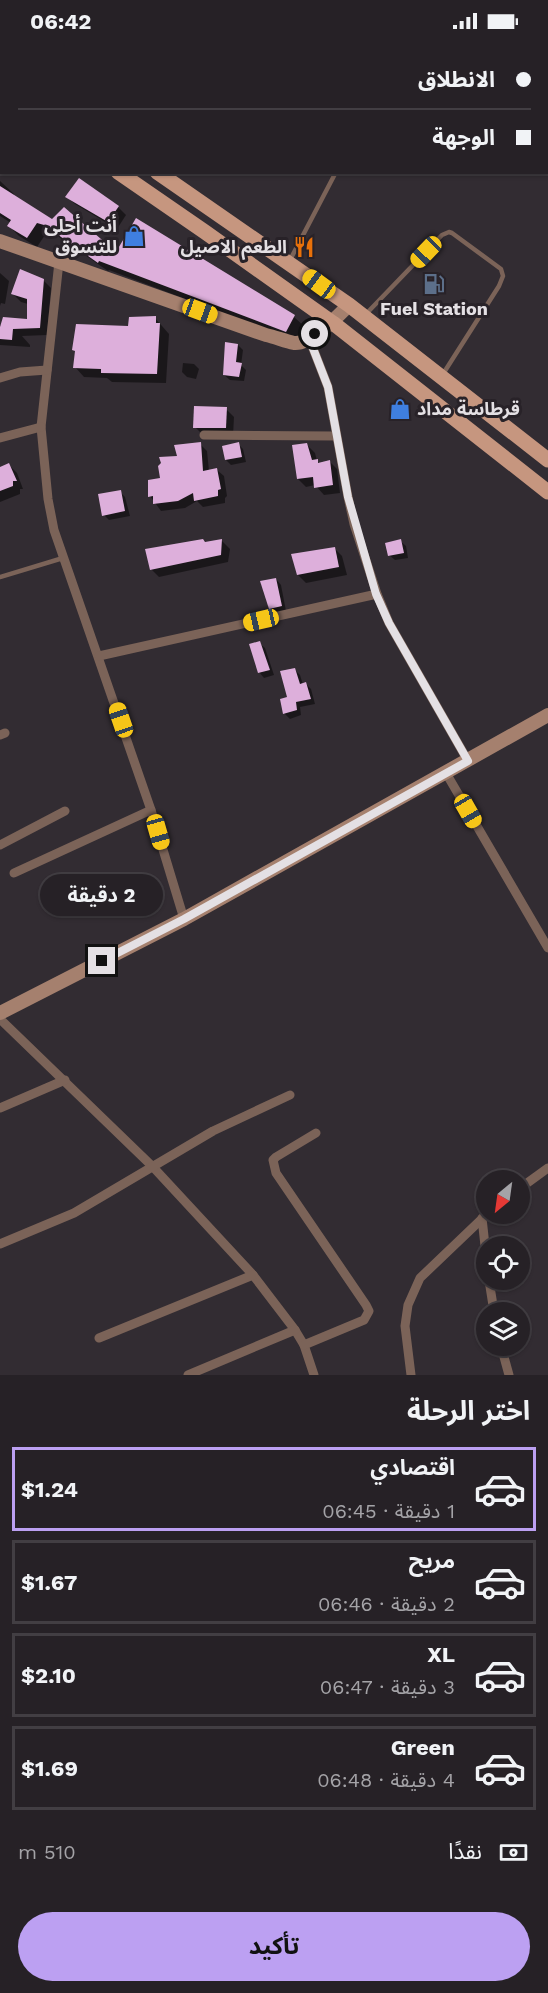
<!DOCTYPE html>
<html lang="ar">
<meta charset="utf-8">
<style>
body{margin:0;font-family:"Work Sans","Noto Sans Arabic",sans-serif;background:#322e32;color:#f1f3f6;direction:rtl;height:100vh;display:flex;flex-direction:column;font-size:22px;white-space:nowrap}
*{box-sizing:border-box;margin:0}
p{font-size:20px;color:#a4a3a7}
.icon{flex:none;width:33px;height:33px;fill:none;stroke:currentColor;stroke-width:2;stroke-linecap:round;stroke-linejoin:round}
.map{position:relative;height:1333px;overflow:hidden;direction:ltr}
.side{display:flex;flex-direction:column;background:#262126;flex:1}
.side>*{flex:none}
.hud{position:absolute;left:0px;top:0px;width:549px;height:132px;box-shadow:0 2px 4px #0004,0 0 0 2px #423e43;direction:rtl;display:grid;align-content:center;height:132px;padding:0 18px;background:#262126}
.needle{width:39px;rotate:209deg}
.controls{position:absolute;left:476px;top:1128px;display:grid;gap:12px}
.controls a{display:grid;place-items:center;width:54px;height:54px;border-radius:50%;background:#262126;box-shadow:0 2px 4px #0004,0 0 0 2px #423e43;font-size:30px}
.end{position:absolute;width:27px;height:27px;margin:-14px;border:8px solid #e4e0e4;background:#111;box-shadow:0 0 0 3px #111}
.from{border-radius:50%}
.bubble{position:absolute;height:42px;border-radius:21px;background:#262126;box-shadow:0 2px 4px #0004,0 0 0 2px #423e43;font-size:20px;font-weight:700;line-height:42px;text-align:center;direction:rtl}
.car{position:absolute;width:18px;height:36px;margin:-18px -9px;border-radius:8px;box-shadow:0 0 4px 2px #0007;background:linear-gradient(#f5c518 24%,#345 0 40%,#f5c518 0 76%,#345 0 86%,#f5c518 0)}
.hud b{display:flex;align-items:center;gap:21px;height:57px;font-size:22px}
.hud b+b{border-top:2px solid #423e43}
.hud i{width:15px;height:15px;background:#f1f3f6}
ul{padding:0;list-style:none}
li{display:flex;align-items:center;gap:18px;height:84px;margin:0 12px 9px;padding:0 6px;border:3px solid #423e43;border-radius:0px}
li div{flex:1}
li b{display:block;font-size:22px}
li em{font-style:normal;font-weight:700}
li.current{border-color:#bca0f2}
li>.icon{width:54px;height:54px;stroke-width:1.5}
h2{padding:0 18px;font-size:27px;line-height:72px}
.pay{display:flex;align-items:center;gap:15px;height:66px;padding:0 18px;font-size:22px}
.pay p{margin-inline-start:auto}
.primary-button{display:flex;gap:12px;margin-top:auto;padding:12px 18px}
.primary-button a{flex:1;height:69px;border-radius:36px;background:#bca0f2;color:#111;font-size:24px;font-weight:700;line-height:69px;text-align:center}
.status{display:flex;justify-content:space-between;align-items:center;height:42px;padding:0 30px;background:#262126;direction:ltr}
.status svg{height:16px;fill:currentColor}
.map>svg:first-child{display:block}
.shadow{fill:#0007}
.building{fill:#ddafdb}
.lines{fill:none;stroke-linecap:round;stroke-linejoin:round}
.lane{stroke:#7b6358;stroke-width:4.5}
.street{stroke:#7b6358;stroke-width:9}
.secondary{stroke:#a5806e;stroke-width:14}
.primary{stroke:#c6967f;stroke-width:15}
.route{stroke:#e4e0e4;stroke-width:8}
.labels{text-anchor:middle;stroke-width:6;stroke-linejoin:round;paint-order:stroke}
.poi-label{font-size:18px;font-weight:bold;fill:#e4e0e4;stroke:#282228;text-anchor:end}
</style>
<div class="status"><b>06:42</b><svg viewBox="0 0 49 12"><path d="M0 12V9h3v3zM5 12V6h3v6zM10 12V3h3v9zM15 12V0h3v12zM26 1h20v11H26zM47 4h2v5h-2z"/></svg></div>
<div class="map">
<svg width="548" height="1333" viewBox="0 0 548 1333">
<rect width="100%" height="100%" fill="#322c32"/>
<g class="shadow">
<path d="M0 139 14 152V154L52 179 117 213 294 275 304 284 297 299 286 295 109 228 108 229 56 193 47 190 37 205 19 194 9 184 11 181 0 174Z"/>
<path d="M67 155 118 165 126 173 117 187 75 162Z"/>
<path d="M0 231 9 239 5 262 1 261 0 264Z"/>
<path d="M43 238 51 246 47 293 22 294 30 303V305L0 303V283L2 284 28 278V262L21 260 13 252Z"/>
<path d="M155 276 169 292 166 341 112 340 107 336 84 335 75 325 76 310 73 307Z"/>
<path d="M238 303 243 308 241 323 246 328 244 339 230 338 224 333Z"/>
<path d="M183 321 194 322 199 327 196 337 187 335 182 330Z"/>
<path d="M226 367 234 375 233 394 203 393 195 385Z"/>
<path d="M200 402 207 409 209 429 217 428 224 434 227 454 225 456V461L203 465 197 459 185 466 161 469 150 454 179 415Z"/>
<path d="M238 402 243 407 246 420 231 423 226 418Z"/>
<path d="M307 403 315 411 317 419 320 422 329 419 337 427 340 451 324 453 315 443 306 445 298 437Z"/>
<path d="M9 423 17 431 23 447H20V452L0 460V426Z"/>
<path d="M120 450 125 455 130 474 109 478 104 473Z"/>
<path d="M222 499 230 507 228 520 159 535 151 527 205 501Z"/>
<path d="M400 499 406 504 408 516 395 518 389 513Z"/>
<path d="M334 506 342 514 347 533 306 541 298 533Z"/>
<path d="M276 537 281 543 286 569 276 571 270 566Z"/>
<path d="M259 601 265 606 274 633 264 636 259 630Z"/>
<path d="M294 627 300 633 303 643 306 642 311 647 315 662 300 665 301 673 290 677 284 671Z"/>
</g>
<g class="building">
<path d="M79 136 119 164 108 180 65 155Z"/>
<path d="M0 144 52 177 64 165 116 210 136 176 295 273 286 290 99 219 98 221 44 183 37 181 27 196 7 184 11 178 0 171Z"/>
<path d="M20 227 44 237 40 286 13 287 12 298 0 297V285L3 275 27 277V257L11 252Z"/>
<path d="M156 274V281H160L157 332 101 331V327L73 326 75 309 72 308 76 282 128 284 129 275Z"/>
<path d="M225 300 238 302 236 320 242 321 239 335 223 333Z"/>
<path d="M194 364 227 365 226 386H193Z"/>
<path d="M201 400 203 429 217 426 221 447 218 448V454L194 459 193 451 178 459 153 462V454L148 455V438L160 436 158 424 161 421 159 415 177 414 174 403Z"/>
<path d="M239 400 242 415 225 418 222 404Z"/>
<path d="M307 401 312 418 318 417V421L330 418 333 443 314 446 313 435 297 437 292 403Z"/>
<path d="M9 421 17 439H13V444L0 449V425Z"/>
<path d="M121 448 125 469 102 474 98 452Z"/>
<path d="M203 497 205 500 222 497 221 513 150 528 145 507Z"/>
<path d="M401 497 404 511 388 514 385 501Z"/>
<path d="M335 505 339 525 297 533 291 512Z"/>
<path d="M276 536 282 564 269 567 260 539Z"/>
<path d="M260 599 270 628 258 631 249 602Z"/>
<path d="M295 626 300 642 306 640 311 657 296 660 297 668 283 672 280 657 287 655 280 629Z"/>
</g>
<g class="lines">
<g class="lane">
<path d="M404 2 405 0"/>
<path d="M290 218 336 130"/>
<path d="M366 272 442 193 449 190 452 191 501 227 503 234 499 244 443 332"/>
<path d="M0 535 63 516"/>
</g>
<g class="street">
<path d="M113 2 114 0"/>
<path d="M59 220 41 385 48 457 54 488 151 768 184 877"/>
<path d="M309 296 328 345 348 455 354 482 377 552 389 581 468 719"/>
<path d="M0 336 20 330 47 328"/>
<path d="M204 393 335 394"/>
<path d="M0 396 41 385"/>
<path d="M99 614 377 552"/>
<path d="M0 693 5 691"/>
<path d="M446 731 548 906"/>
<path d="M0 803 65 769"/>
<path d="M14 831 151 768"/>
<path d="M0 977 153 1125 253 1233 295 1288 304 1303 314 1333"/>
<path d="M0 1066 65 1038"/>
<path d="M519 1147 548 1126"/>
<path d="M482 1176 486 1213"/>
<path d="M0 1202 74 1171 213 1089 290 1053"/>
<path d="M489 1238 494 1270"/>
<path d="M99 1296 253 1233"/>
<path d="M304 1303 364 1278 369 1269 366 1263 276 1131 273 1118 276 1115 316 1091"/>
<path d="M501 1304 509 1333"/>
<path d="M188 1333 295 1288"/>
<path d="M411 1333 405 1284 408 1263 420 1236 487 1172"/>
</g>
<g class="secondary">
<path d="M0 199 266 293C275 295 285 299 294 301 311 303 338 274 349 263"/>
<path d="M0 971 184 877 548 673"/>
</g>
<g class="primary">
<path d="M0 25 2 26"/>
<path d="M0 50 2 51"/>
<path d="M118 130 205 190 333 281 548 450"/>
<path d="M157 130 349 263 548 418"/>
</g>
</g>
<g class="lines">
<path class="route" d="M102 919 184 877 468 719 389 581 376 552 348 455 328 345 309 296 315 292"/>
</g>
<defs>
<symbol id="shop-bare" viewBox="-9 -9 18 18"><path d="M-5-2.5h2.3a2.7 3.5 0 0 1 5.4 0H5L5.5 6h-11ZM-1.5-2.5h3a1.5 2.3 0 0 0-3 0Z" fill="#3f7fe0" stroke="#282228" stroke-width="2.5" paint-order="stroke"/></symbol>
<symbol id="restaurant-bare" viewBox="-9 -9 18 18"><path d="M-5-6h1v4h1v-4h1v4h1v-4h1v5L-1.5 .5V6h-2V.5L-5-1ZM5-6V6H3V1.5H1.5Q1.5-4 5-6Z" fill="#e8710a" stroke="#282228" stroke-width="2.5" paint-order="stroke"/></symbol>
<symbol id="fuel-bare" viewBox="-9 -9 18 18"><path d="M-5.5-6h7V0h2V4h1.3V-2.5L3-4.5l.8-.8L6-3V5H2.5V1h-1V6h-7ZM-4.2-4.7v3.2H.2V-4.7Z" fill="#5c6f8a" stroke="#282228" stroke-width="2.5" paint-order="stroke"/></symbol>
</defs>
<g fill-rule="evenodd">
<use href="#shop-bare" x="119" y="179" width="30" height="30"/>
<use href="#restaurant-bare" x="289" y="190" width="30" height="30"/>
<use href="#fuel-bare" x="419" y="227" width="30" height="30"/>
<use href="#shop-bare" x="385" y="352" width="30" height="30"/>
</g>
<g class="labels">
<g class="poi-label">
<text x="117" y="190">أنت أحلى<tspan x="117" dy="21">للتسوق</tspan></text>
<text x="287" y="211">الطعم الاصيل</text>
<text x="434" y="273" text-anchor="middle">Fuel Station</text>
<text x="417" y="373" text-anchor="start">قرطاسة مداد</text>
</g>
</g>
</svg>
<div class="controls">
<a><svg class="needle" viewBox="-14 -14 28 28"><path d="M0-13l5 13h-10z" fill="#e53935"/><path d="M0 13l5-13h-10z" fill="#a4a3a7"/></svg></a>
<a><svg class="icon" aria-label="locate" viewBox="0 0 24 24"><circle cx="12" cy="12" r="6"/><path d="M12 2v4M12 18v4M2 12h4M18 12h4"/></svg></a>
<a><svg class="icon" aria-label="layers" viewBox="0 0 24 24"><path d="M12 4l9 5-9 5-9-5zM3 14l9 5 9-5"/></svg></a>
</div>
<i class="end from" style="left:315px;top:292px"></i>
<i class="end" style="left:102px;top:919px"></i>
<div class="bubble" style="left:40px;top:832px;width:123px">2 دقيقة</div>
<i class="car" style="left:426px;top:210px;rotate:224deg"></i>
<i class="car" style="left:319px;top:242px;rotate:306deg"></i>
<i class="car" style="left:200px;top:269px;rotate:110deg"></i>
<i class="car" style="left:261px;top:578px;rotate:257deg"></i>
<i class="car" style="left:121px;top:678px;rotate:341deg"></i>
<i class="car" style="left:468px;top:769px;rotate:150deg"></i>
<i class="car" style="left:158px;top:790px;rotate:164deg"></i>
<div class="hud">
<b><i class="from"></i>الانطلاق</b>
<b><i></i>الوجهة</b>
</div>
</div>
<section class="side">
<h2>اختر الرحلة</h2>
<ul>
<li class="current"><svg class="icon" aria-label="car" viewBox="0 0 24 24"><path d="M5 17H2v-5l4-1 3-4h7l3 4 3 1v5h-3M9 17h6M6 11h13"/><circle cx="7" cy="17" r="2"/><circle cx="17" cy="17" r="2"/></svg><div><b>اقتصادي</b><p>1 دقيقة · 06:45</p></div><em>$1.24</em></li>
<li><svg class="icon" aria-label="car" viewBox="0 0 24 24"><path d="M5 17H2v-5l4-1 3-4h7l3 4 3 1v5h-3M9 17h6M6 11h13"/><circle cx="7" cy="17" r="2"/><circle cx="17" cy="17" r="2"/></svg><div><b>مريح</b><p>2 دقيقة · 06:46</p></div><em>$1.67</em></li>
<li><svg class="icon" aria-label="car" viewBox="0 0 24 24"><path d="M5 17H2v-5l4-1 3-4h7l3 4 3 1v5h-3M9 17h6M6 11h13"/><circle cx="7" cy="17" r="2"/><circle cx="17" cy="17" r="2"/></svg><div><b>XL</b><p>3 دقيقة · 06:47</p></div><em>$2.10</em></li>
<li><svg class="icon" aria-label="car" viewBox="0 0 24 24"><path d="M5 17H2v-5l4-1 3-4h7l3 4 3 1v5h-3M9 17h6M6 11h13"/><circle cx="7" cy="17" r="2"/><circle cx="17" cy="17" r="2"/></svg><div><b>Green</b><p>4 دقيقة · 06:48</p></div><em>$1.69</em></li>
</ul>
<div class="pay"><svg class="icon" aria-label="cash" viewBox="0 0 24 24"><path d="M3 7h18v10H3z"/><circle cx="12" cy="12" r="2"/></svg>نقدًا<p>510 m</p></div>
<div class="primary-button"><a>تأكيد</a></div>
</section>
